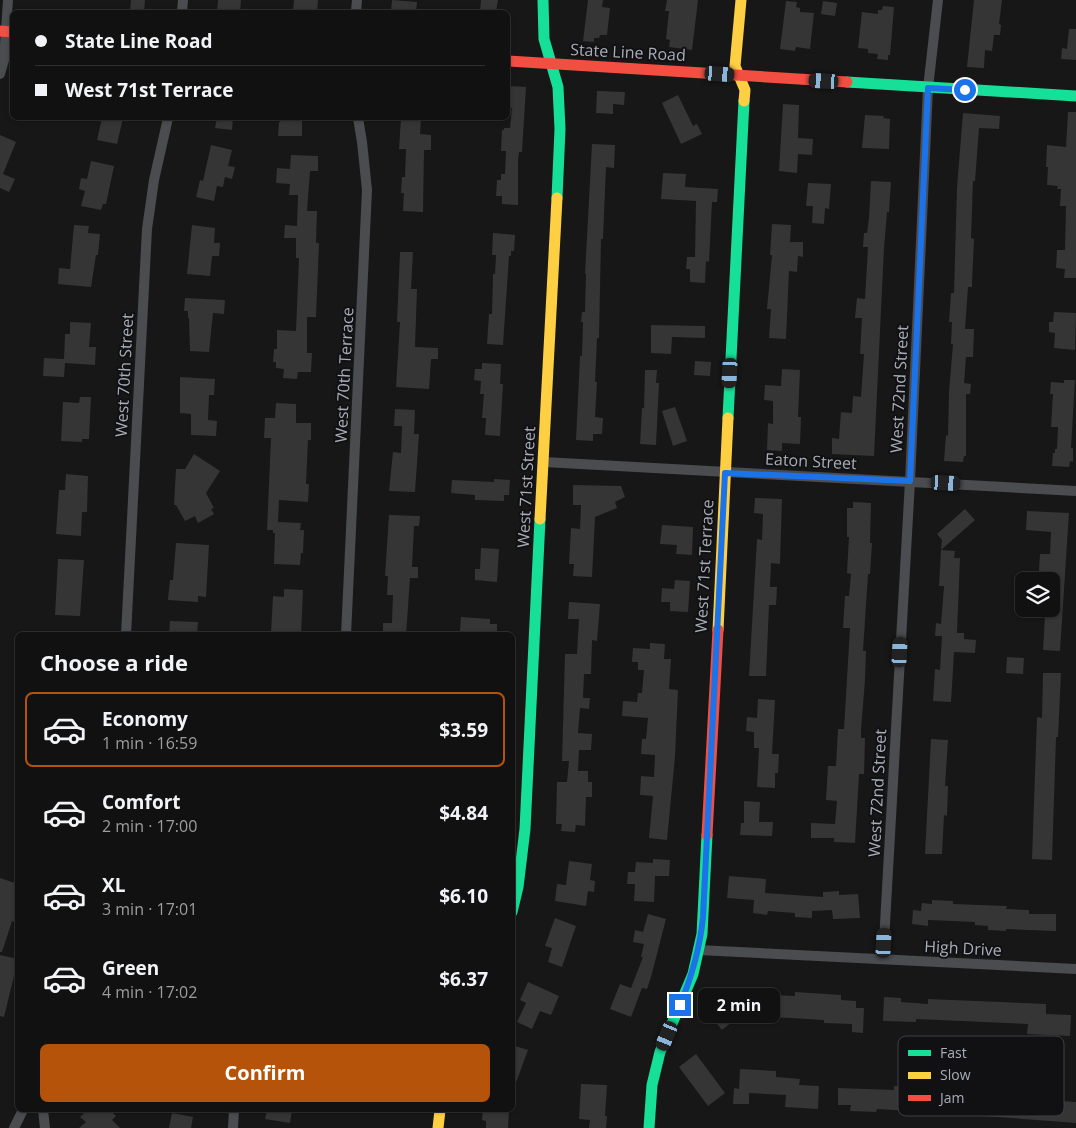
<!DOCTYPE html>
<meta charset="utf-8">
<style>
body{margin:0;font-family:"Open Sans",sans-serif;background:#1e1f1f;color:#f1f3f6;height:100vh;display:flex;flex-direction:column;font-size:19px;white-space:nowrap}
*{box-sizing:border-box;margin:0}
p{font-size:16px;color:#9c9d9f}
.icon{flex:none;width:28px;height:28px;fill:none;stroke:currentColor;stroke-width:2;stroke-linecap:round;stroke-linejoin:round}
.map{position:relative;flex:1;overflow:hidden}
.details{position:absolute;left:15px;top:632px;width:500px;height:480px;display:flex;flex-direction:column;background:#111;border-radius:8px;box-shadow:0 1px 4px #0004,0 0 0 1px #303131}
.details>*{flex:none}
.hud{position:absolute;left:10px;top:10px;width:500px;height:110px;border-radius:8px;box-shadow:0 1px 4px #0004,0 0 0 1px #303131;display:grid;align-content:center;height:110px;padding:0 25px;background:#111}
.tools{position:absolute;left:1015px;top:572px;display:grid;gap:10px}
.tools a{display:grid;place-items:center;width:45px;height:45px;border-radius:8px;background:#111;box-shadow:0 1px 4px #0004,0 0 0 1px #303131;font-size:25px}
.end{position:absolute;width:22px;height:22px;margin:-11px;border:6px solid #1a73e8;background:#fff;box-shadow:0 0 0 2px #fff}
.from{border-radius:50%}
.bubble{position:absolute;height:35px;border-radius:8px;background:#111;box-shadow:0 1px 4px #0004,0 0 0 1px #303131;font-size:16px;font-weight:700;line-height:35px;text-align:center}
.car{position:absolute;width:15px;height:30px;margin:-15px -8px;border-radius:6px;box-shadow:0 0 4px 1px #0007;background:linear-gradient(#222 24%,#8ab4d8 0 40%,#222 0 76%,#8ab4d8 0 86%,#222 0)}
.hud b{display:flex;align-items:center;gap:18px;height:48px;font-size:19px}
.hud b+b{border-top:1px solid #303131}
.hud i{width:12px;height:12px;background:#f1f3f6}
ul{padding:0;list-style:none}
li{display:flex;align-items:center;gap:15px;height:75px;margin:0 10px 8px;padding:0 15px;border:2px solid transparent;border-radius:8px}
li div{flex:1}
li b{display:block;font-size:19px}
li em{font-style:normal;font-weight:700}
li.on{border-color:#b45309}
li>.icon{width:45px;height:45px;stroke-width:1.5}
h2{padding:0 25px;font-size:22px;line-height:60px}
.cta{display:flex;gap:10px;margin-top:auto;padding:10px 25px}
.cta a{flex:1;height:58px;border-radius:8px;background:#b45309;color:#fff;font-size:20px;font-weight:700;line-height:58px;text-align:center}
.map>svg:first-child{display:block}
.building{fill:#353536}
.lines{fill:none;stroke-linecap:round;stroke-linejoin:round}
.street{stroke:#4b4c50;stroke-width:10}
.fast{stroke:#16e098;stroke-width:11}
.slow{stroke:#ffcf43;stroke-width:11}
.jam{stroke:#f24e42;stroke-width:11}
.route{stroke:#1a73e8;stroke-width:6}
.labels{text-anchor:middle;stroke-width:4;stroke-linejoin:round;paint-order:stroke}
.street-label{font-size:16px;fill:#a8adb8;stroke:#111113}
.key{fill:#111113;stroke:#3e4045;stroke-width:1}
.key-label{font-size:14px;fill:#a8adb8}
</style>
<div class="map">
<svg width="1076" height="1128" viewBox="0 0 1076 1128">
<rect width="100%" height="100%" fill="#171717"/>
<g class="building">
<path d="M131 0H145L144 12 130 11Z"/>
<path d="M218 0H241L240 12H217Z"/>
<path d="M294 0H318L317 12 293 11Z"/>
<path d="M392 0 417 2 416 12H391Z"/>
<path d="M481 0H498L496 12H480Z"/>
<path d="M588 0H603L602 7 610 8 607 35H600L599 38H594V42L583 41Z"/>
<path d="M667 0H698L692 50 669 47 670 40 666 39 669 11H665Z"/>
<path d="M974 0H1002L999 24 1001 25 1000 35H994L992 51 985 50 984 68 967 67Z"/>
<path d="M786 1 797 2 796 7 800 8V12L814 13 810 49 796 47 795 51 780 49Z"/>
<path d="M823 1 837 3 835 16 821 14Z"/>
<path d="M883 6 894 7 890 55H888V60L877 59 878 54 868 53V49L858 48 862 12 878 14V10H882Z"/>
<path d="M1069 29H1076V60L1061 59 1062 48 1067 49Z"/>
<path d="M508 86 526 87 522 152H519L518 160V205L502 204V196H496L497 180H501V174H505L506 151H501L502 130H504V128H510L512 108 508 107Z"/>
<path d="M597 91 625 92 624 105 613 104V114L596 113Z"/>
<path d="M678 95 693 126 697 124 702 134 681 144 662 103Z"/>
<path d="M783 104 799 105 798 138 813 139 812 155 798 154 797 173 779 171Z"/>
<path d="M1068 112H1076V278H1064L1065 269 1056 268 1057 250H1065L1066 206H1060L1061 189H1057L1058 186 1047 185 1048 167H1046L1047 145 1066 147Z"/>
<path d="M963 113 1000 116 999 129 979 128 975 181H973L971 238 974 239 972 283V287H968L965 329H974L973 357H966L964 383 971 384 970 394H966V456H964L963 462 944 461 946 435 948 436 949 392 953 344H951L952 322H949L951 293H954L957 187Z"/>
<path d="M865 115 884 116 883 118 890 119 889 149 862 148Z"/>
<path d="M102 118H123L117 144 97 140Z"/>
<path d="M217 118H233L232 130 215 128Z"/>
<path d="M281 118H301L302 119V136H278L279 122H280Z"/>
<path d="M401 118H421L420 134 431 135V150H424L423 212 403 211 404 193H401L402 177H405L406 149H399Z"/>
<path d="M0 135 16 142 3 174 15 179 9 192 0 188Z"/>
<path d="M592 144 615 145 614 168 606 167 603 239H601L599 338H597L595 382H597L595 417 603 418 602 434H593V441L576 440 580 356H582L583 322H581L582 312H585L586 274H585Z"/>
<path d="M211 145 232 150 228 166 235 167 232 179 225 177 223 187 217 186 214 201 196 197 200 180 203 181Z"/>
<path d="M291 155 318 156V171H310L307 211H317L316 243H319L316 317H307V353H312L311 372H298L297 379 283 378 284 369 276 368V362H273L274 349H277V330L296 331 299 258H296V238H284L285 225 297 226 298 195H289L290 184 276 183 277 168 290 169Z"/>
<path d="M91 161 114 166 106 204H103L101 210 81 206 85 191 79 189 81 178 87 179Z"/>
<path d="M663 173 686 174 685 187 718 189 717 202H712L709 262 706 261 705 283 690 282V269H686L687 257H695L696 201 661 199Z"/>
<path d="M871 181 891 182 889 212H887L884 248 874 456 832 454V438L839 439 841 412 852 413 853 396 861 397 864 354H860L862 318H855L857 298 865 299 868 247H863L864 233H867L869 218Z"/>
<path d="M808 183 831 184 829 209 825 208 824 224 812 223 813 206H806Z"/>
<path d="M772 224 791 225 790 242H803V257L798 256 797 272 789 271 786 339 769 338 771 309H767L772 255H770Z"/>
<path d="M74 225 89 226 88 233 100 234 98 255H96L91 287 58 284 59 268 70 269Z"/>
<path d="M192 225 215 228 214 243H220L219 256H212L210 276 187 274Z"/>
<path d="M493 233 515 235 514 251H511V256H509L503 345 487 344 489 314H492L493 274H495L496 255H492Z"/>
<path d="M400 252H413L411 289H417L415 347 438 348V359H431L429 389 396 387 400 322H397Z"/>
<path d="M185 298 225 300 224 314 213 313 209 352 190 351 189 318H188V311H184Z"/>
<path d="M1054 312 1076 313 1075 350 1054 348 1055 333 1049 332V322H1053Z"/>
<path d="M70 322 91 323 89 347H96L95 365 65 363 64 377 43 376 44 358 64 359 65 334H70Z"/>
<path d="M651 325 705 326V338L672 337 671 354 651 353Z"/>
<path d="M695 361 711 362 710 376 694 375Z"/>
<path d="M482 363 501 364 500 384H503L500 436 485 435 486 418H482L484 394H480L481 381 474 380 475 369H482Z"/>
<path d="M782 369 800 370 798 417H801L800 444 782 443V451L767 450 768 423 773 424V401L764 400 765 385 781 386Z"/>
<path d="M645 370H657L656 383H659L656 445 640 444 642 408H644Z"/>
<path d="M180 377 215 379 214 395H209L208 420 217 421 216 436 191 435V414L180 413Z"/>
<path d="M1064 380H1075L1071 448H1073V462L1070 461 1069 467 1052 466 1053 453H1055V449H1057L1058 427H1051L1053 394H1050L1051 382 1064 383Z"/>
<path d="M80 397H91L89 439H82V442L61 441 63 402 79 403Z"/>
<path d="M276 403 296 404V423H311V440H308L306 484H309L308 502 279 500 278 522 301 523 300 530H304L303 553H301L300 565 274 564 275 533H273V530H267L271 438H264L265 418H275Z"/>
<path d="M675 407 687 441 673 446 662 411Z"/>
<path d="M395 409 415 410 414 434H419L415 492 389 491 393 452 401 453 402 426H394Z"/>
<path d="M194 454 220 471 206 493 214 508 211 509 214 514 198 523 195 516 185 521 176 505H174L176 469H185Z"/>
<path d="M66 474 88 476 87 512H82L81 536 56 534 59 490H65Z"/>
<path d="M494 479 510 480 509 495H504V501L475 500V495L451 493 452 480 494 482Z"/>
<path d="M573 485 621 486 625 497 615 502 617 508 595 517 592 577 573 576 574 564H569L571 528 580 529 581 505H573Z"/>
<path d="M755 498 782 499 780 564 771 563 770 587H777L776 605H769L766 676H749L757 539 762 540 763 514 754 513Z"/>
<path d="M853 502 871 503 870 543H872L870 574H868L863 651H866L865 680 861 730V738H865L864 774H859L855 843 834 842V838H811V823L835 824 837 801 826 800 828 766H836L838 729H844L850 628H843L845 596H849L851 574 847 573 849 537H847V508H853Z"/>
<path d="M965 509 975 520 941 550 942 540 937 534Z"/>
<path d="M1027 511 1069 513 1060 651 1043 650 1045 616 1051 617V581H1046V572L1039 571 1040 554H1050L1051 532 1026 530Z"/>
<path d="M389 515 420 516 419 526H414L412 567H418V578H410L406 635H386V633H383V623H392L393 595H387L388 576H385Z"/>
<path d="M662 525 693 527 692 555 676 554 677 545 660 544Z"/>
<path d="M176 543 209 545 206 597 198 596V602L168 600 170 580H173Z"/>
<path d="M481 548 499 549 497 582 475 580V569H480Z"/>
<path d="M941 550 955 551 954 558H960L957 633H964V639L976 640 975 653 954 652 951 702 933 701 935 669 940 670 942 636H935L936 623 941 624 944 586H939Z"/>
<path d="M58 559 84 560 80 616 55 615Z"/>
<path d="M675 580 690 581 688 612 670 611V602H661L662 588 674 589Z"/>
<path d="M284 589 303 590 301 634 271 633 273 596 284 597Z"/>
<path d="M569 602 600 604 597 641 592 640 591 674H584L583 698H590L589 709 580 708 578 733 592 734 591 750H579L578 771H588V782H592V797H586L585 826 576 825 575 832 561 831 562 824H556L557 782H567L569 761H562L565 654H577L579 619H568Z"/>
<path d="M461 617 490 619V624H497V635H463L464 631H460Z"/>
<path d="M170 621 198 622 197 635H169Z"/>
<path d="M650 643 665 644 664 659H671L669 689 678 690 675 757 667 840 649 838 653 796 640 795 641 776 654 777 655 755 641 754 642 739H646L648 718 622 716 623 701 637 702 638 693H642L644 670H638V662H632L633 648 650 649Z"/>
<path d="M1007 657 1024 658 1023 674 1006 673Z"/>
<path d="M1043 673H1061L1058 737H1056L1052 860 1032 859 1037 717 1042 718Z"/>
<path d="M758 699 775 700 772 754H779L778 773H775V788L757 787 759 748H754V732L746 731 747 717 757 718Z"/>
<path d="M931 739 948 740 945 786H948L947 816 944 815 942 854H925Z"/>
<path d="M744 801 760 802 759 822H773L772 836 740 835 741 823H744Z"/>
<path d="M653 859 670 860 669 876H655L654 902 634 901 635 884H627L628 872H635L636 862 653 863Z"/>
<path d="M569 861 592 864 590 880 595 881 594 892 588 891 586 906 555 901 557 884 566 885Z"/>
<path d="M729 876 766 879 765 893 823 897V892L839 891V895L858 894 860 918 833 919 832 910 812 911V918L795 917V913L768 911 767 915 753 913 754 900 727 898Z"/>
<path d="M0 878 18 884V923L12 921 2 952H0Z"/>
<path d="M932 900 953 901V904L1007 906 1006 909 1029 910V914H1056V931L1006 929V931L988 930V926L975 925V922L928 920V926L912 924 913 910 921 911 922 903 932 904Z"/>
<path d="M648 914 666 919 651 977 647 989 642 988 631 1017 610 1009 620 984 631 988 643 957H641L644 944 633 942 635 930 643 932Z"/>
<path d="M555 918 576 926 562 967 548 962 552 948 545 946Z"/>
<path d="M0 955 18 959V972L16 977 14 976 4 1017 0 1016Z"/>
<path d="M528 982 559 996 551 1015 540 1011 532 1029 517 1022 526 1003 520 1000Z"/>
<path d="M740 988 753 1005 722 1030 709 1013Z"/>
<path d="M795 992 841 995V1000L856 1001V1008H864L863 1033 852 1032V1024L824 1023V1020L773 1017 774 995 795 996Z"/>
<path d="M884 997 901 998V1002L928 1004V999L1046 1004V1014L1071 1015 1070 1036 1027 1034 1028 1024 916 1019V1022L883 1021Z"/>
<path d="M512 1045 528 1050 514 1088H512Z"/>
<path d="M696 1054 725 1093 708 1106 679 1067Z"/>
<path d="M740 1069 776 1071V1077L800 1079 799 1085 819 1086 818 1109 785 1107 786 1095 749 1093V1104H733L734 1088 739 1089Z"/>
<path d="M910 1081 931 1082V1092L1011 1098 1012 1087 1030 1088 1029 1099 1076 1102V1123L944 1113 877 1109 876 1112 850 1111 851 1105H838V1088L894 1090V1086L909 1087Z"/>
<path d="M581 1084 607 1085 605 1116H607L606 1128H589L590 1120 579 1119Z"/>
<path d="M87 1110H110L116 1116 112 1120 120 1128H79L86 1122 80 1117Z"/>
<path d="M267 1110H292L290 1123 265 1119Z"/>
<path d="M483 1110H509L508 1128H486V1121L482 1120Z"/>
<path d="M172 1113 193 1117 191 1128H169Z"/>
</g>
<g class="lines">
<g class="street">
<path d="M182 12 183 0"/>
<path d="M356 12 357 0"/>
<path d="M0 74 4 60 8 0"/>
<path d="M544 462 1076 491"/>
<path d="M126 635 147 229 154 180 168 118"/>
<path d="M346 635 367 190 362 142 358 118"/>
<path d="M698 950 1076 969"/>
<path d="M883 959 910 481 928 88 938 0"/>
<path d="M43 1110 45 1128"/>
<path d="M14 1128 23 1110"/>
<path d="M233 1128 234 1110"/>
</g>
<g class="fast">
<path d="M543 0 544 39 558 87 560 129 557 198"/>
<path d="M847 82 1076 96"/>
<path d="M728 418 744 101"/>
<path d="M512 912 518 887 525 829 540 519"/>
<path d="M649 1128 652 1085 660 1052 693 974 702 934 707 835"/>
</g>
<g class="slow">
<path d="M741 0 735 66 745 90 744 101"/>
<path d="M540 519 557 198"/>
<path d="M718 630 728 418"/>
<path d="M438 1128 440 1110"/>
</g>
<g class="jam">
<path d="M0 31 12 32"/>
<path d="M508 61 847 82"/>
<path d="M707 835 718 630"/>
</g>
</g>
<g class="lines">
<path class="route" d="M680 1005C692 976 700 948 703 917L725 473 910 481 928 88 965 90"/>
</g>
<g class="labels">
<g class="street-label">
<text transform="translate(628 52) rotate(3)" y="6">State Line Road</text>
<text transform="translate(124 375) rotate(-87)" y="6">West 70th Street</text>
<text transform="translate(344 375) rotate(-87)" y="6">West 70th Terrace</text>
<text transform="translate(899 389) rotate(-87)" y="6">West 72nd Street</text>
<text transform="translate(811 461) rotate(3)" y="6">Eaton Street</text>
<text transform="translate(526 487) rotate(-87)" y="6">West 71st Street</text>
<text transform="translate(704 566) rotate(-87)" y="6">West 71st Terrace</text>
<text transform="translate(877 793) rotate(-87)" y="6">West 72nd Street</text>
<text transform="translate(963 948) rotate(3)" y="6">High Drive</text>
</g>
</g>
<rect x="898" y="1036" width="166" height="80" rx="8" class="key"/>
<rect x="908" y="1050" width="23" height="6" fill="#16e098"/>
<rect x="908" y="1072" width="23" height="7" fill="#ffcf43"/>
<rect x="908" y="1095" width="23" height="6" fill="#f24e42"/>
<g class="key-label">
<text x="940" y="1058">Fast</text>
<text x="940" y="1080">Slow</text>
<text x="940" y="1103">Jam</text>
</g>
</svg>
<div class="tools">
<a><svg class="icon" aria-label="layers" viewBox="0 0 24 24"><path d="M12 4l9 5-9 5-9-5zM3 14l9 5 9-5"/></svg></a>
</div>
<i class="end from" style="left:965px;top:90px"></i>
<i class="end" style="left:680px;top:1005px"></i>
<div class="bubble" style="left:698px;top:988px;width:82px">2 min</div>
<i class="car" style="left:720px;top:74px;rotate:94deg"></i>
<i class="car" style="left:824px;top:81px;rotate:273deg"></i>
<i class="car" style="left:730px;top:373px;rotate:183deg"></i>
<i class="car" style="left:946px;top:483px;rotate:93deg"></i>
<i class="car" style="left:900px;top:652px;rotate:3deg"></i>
<i class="car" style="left:884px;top:943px;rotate:3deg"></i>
<i class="car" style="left:667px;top:1036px;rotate:203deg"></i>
<div class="hud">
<b><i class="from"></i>State Line Road</b>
<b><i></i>West 71st Terrace</b>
</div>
<section class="details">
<h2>Choose a ride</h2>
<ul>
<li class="on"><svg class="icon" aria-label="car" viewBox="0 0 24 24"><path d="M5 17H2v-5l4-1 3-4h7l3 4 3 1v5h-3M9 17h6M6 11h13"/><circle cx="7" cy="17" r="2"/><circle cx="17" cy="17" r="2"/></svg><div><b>Economy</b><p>1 min · 16:59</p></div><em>$3.59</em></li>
<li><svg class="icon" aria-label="car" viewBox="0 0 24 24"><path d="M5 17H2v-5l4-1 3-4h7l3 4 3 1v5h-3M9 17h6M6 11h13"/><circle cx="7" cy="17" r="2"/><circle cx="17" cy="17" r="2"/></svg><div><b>Comfort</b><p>2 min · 17:00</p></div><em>$4.84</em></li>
<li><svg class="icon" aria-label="car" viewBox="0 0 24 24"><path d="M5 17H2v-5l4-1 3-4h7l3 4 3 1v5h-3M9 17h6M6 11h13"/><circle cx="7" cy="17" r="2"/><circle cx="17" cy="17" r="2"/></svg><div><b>XL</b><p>3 min · 17:01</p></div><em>$6.10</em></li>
<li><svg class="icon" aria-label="car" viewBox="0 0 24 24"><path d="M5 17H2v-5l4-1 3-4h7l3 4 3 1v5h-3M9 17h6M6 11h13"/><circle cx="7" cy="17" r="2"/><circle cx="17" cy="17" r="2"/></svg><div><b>Green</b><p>4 min · 17:02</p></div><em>$6.37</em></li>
</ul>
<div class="cta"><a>Confirm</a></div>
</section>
</div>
